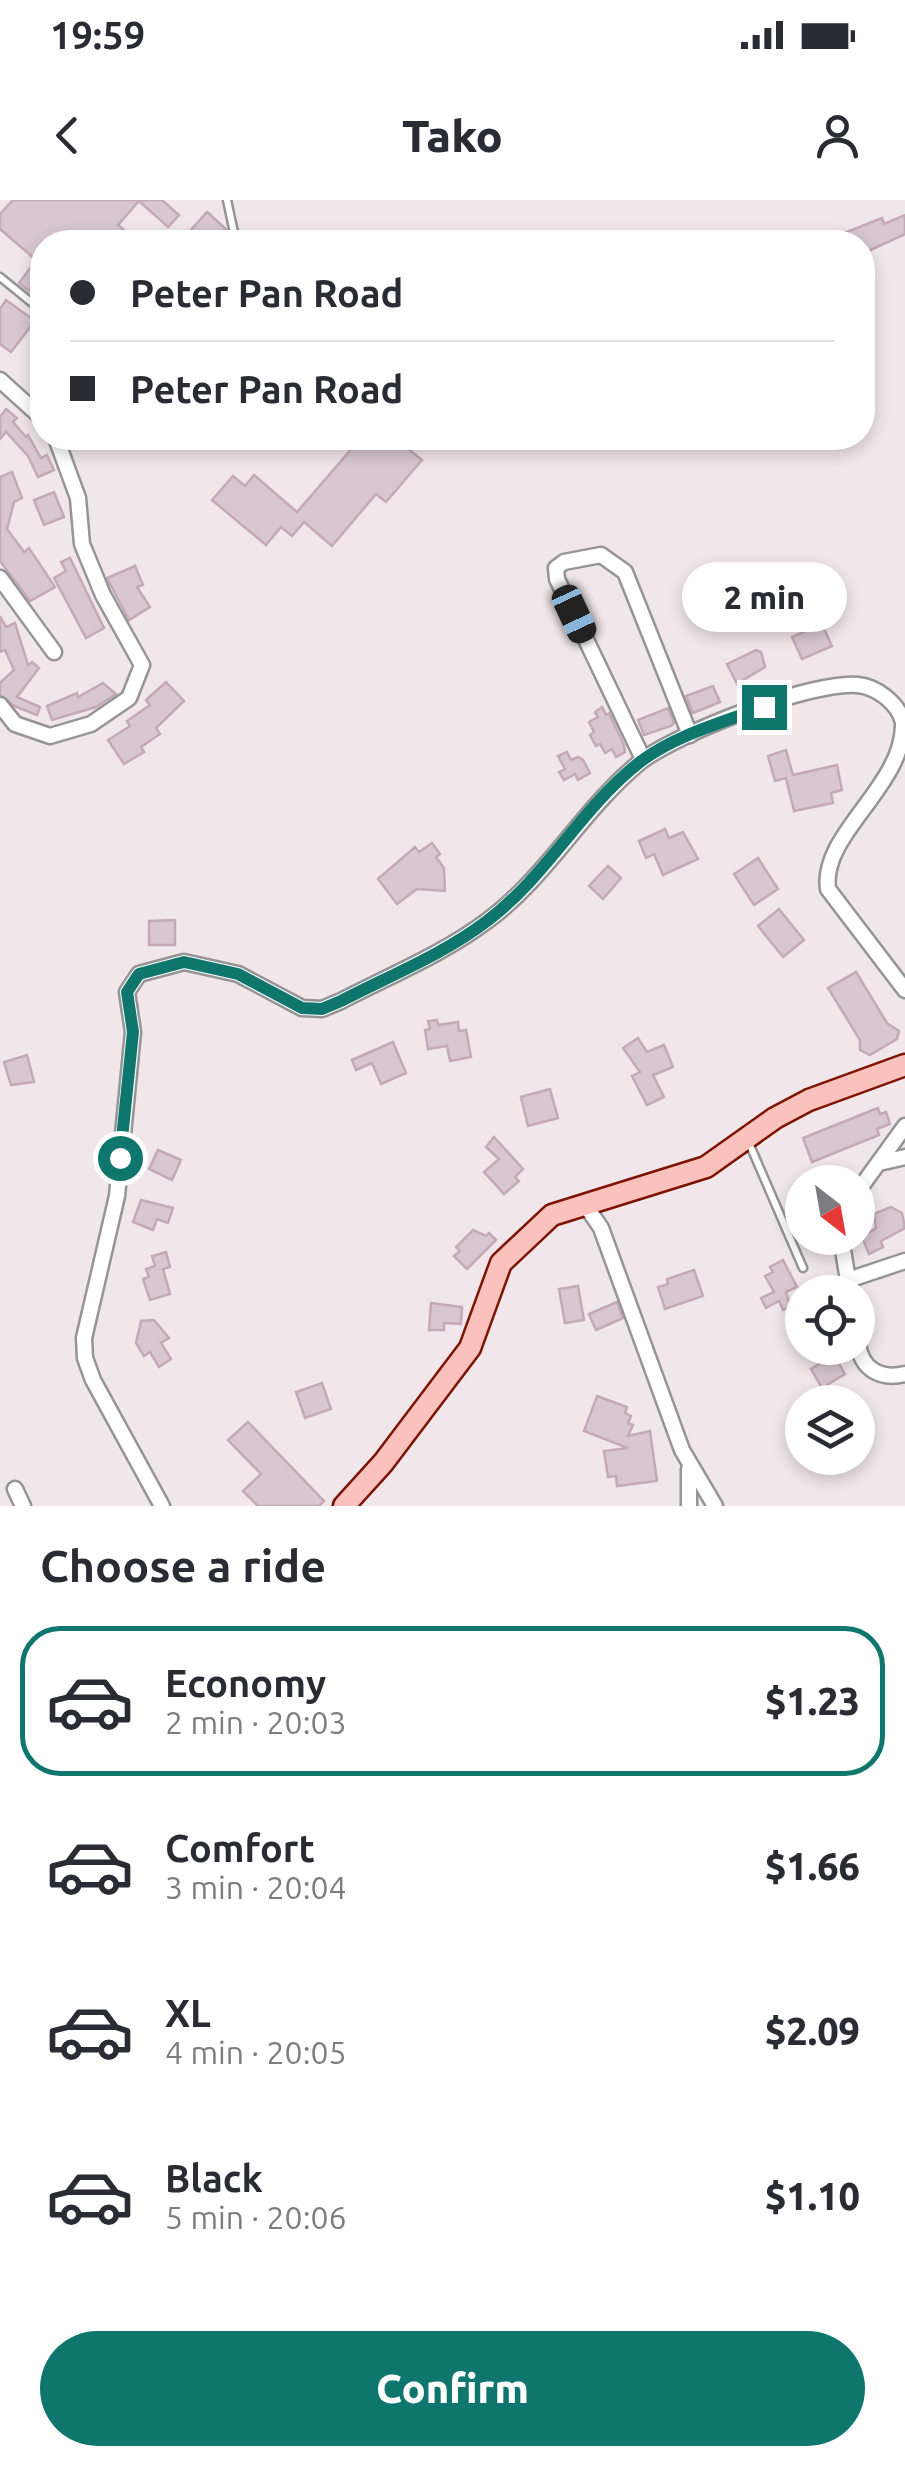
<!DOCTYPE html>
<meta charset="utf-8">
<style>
body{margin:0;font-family:Ubuntu,sans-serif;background:#f2f2f3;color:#2b2b33;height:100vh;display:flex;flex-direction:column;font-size:38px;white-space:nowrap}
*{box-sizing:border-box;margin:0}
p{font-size:32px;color:#7c7c81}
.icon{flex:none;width:55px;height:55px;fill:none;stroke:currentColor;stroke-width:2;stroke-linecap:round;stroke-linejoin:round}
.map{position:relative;height:1306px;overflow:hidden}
.sheet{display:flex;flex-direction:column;background:#fff;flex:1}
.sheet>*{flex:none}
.hud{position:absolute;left:30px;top:30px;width:845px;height:220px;border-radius:40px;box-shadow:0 5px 15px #0003;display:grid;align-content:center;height:220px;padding:0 40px;background:#fff}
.needle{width:65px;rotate:149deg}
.fabs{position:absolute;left:785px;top:965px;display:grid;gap:20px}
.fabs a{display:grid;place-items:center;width:90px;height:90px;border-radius:50%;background:#fff;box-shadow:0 5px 15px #0003;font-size:50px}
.end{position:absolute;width:45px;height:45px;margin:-22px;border:12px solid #0f766e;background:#fff;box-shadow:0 0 0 5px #fff}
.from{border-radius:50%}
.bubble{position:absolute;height:70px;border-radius:35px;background:#fff;box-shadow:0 5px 15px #0003;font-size:32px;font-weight:800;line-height:70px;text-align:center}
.car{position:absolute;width:30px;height:60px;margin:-30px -15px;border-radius:12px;box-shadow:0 0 8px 2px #0007;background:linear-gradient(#222 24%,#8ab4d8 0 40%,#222 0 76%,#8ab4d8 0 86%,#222 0)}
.hud b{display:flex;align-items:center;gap:35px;height:95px;font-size:38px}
.hud b+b{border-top:2px solid #e1e1e2}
.hud i{width:25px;height:25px;background:#2b2b33}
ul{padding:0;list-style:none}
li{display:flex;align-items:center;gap:30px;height:150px;margin:0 20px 15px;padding:0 20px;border:5px solid transparent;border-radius:40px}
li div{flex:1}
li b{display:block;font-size:38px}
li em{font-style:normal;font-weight:800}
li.on{border-color:#0f766e}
li>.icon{width:90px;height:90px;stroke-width:1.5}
h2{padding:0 40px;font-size:45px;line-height:120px}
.primary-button{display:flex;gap:20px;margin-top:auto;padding:20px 40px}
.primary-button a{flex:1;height:115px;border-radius:60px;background:#0f766e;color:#fff;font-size:40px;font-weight:800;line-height:115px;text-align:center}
.status{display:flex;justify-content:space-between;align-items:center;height:70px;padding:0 50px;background:#fff;direction:ltr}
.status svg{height:28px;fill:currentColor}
header{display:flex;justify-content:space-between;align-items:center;height:130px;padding:0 40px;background:#fff;font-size:45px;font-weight:800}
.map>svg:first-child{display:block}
.building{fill:#d8c7d1;stroke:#c4a9b7;stroke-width:2.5}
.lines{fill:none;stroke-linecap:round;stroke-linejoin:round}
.lane-casing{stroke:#959595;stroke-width:11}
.street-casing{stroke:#959595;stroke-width:19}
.secondary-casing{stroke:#7d1302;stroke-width:25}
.lane{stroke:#fff;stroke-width:6}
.street{stroke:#fff;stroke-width:14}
.secondary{stroke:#fbc1bc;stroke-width:20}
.route{stroke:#0f766e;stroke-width:12}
</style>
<div class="status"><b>19:59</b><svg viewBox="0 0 49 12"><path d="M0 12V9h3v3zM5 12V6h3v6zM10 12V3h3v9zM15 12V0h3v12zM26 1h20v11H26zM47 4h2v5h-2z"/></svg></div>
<header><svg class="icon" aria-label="back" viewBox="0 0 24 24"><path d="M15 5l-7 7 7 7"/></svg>Tako<svg class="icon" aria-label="person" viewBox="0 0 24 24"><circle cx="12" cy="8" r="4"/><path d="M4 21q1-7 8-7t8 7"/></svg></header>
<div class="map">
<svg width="905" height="1306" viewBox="0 0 905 1306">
<rect width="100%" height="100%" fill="#f1e7eb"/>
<g class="building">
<path d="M13 0H162L179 15 168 27 139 1 118 25 138 42H42V72L29 91 19 83 36 60 0 29V14Z"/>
<path d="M207 12 226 29 213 42H180Z"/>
<path d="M905 15V34L862 54V42H846L842 34 882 18 884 24Z"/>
<path d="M6 100 35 121 11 152 0 144V109Z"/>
<path d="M6 209 17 218 13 222 26 237 28 235 41 258 47 255 54 270 38 277 28 256 6 232 0 239V217Z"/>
<path d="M361 238H395L422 260 386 302 376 294 332 346 304 322 292 336 281 327 266 345 212 300 233 276 245 286 254 275 297 312Z"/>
<path d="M12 272 22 298 14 302 7 329 24 352 29 348 55 387 30 401 0 361V277Z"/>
<path d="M54 292 64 317 44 325 34 300Z"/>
<path d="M70 358 104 428 86 438 54 378 66 371 61 362Z"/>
<path d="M135 366 143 385 137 387 150 407 129 420 107 378Z"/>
<path d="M0 416 6 427 15 423 28 465 32 462 39 468 17 497 40 507 37 515 14 506 0 495V483L14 470 5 450 0 452Z"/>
<path d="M822 424 832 446 802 459 792 437Z"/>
<path d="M756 450 761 452 765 467 737 484 727 464Z"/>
<path d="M166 482 184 501 156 528 160 534 141 547 144 552 124 564 108 540 130 526 127 521 150 505 146 500Z"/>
<path d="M103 483 116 494 96 507 52 520 47 506 77 493 78 497Z"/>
<path d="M713 486 720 502 693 513 686 496Z"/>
<path d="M602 507 606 515 609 513 624 545 625 552 616 557 612 549 605 553 600 544 596 546 590 535 594 532 589 522 598 517 595 512Z"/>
<path d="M668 508 674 523 671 526 644 535 638 520Z"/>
<path d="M786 550 793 575 837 565 842 590 831 593 833 603 794 611 786 578 775 581 768 556Z"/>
<path d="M567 552 571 560 578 557 583 560 590 573 578 580 575 574 564 580 559 572 565 569 558 556Z"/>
<path d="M665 629 669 638 683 632 698 659 663 675 654 654 646 658 639 641Z"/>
<path d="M432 643 440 654 436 657 444 668 445 691 417 689 397 704 378 679 415 647 419 652Z"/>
<path d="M758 658 778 689 754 705 734 674Z"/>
<path d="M608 666 621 678 603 699 589 686Z"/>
<path d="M779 709 804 740 783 757 758 726Z"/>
<path d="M175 720V745H149V721Z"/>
<path d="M856 772 887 823 899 831 897 839 870 855 860 850V840L828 788Z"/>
<path d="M437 820 438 825 458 822 459 831 466 830 471 857 450 861 447 846 428 849 425 830 430 829 428 821Z"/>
<path d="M638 838 647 852 664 845 673 867 653 875 664 897 647 905 632 876 640 872 623 848Z"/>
<path d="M393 842 406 873 381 884 372 863 356 870 352 860Z"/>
<path d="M27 855 34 882 11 885 4 862Z"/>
<path d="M550 889 558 918 528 926 521 897Z"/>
<path d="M878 908 880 914 886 912 890 924 877 929 879 935 812 962 803 938Z"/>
<path d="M494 937 523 969 515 977 519 981 504 994 484 972 499 959 486 947Z"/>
<path d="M158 950 181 960 172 980 149 969Z"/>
<path d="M141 1000 173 1008 168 1023 157 1019 153 1030 133 1022Z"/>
<path d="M891 1007 902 1013 905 1028 881 1041 883 1047 869 1054 862 1037 876 1028 874 1014Z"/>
<path d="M473 1030 486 1036 489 1033 496 1040 467 1069 454 1056 460 1051 456 1047Z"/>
<path d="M166 1052 170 1067 163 1069 170 1094 150 1100 143 1079 149 1077 146 1069 155 1066 152 1056Z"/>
<path d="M783 1060 797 1087 786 1092 790 1106 783 1110 779 1101 766 1108 761 1098 774 1092 765 1076 773 1072 770 1067Z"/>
<path d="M694 1070 703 1096 665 1109 658 1087 668 1084 667 1079Z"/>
<path d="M578 1086 584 1120 565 1123 559 1089Z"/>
<path d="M617 1102 623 1118 596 1130 589 1114Z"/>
<path d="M431 1103 462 1107 461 1124 444 1123V1130H429Z"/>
<path d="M154 1120 169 1138 161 1143 171 1159 159 1167 150 1152 144 1156 136 1143 141 1121Z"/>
<path d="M834 1155 845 1174 822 1188 811 1169Z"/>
<path d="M322 1183 331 1209 305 1218 296 1192Z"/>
<path d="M597 1196 627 1207 625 1213 631 1216 628 1223 633 1225 628 1236 650 1231 657 1281 617 1286 616 1276 608 1277 604 1251 628 1248 584 1231Z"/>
<path d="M248 1222 324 1301 319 1306H258L243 1291 261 1274 228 1240Z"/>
</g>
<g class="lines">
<defs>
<g id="lane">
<path d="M227 0 236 42"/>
<path d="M0 77 42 111"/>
<path d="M749 943 803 1068"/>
</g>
<g id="street">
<path d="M0 180 42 218"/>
<path d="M0 378 54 452"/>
<path d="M0 505 15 524 50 536 91 524 129 498 142 465 103 395 82 344 78 298 56 238"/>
<path d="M643 559 557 379 556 368 564 362 601 355 625 372 690 535"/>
<path d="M879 963 905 957"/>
<path d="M858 991 905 926"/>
<path d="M584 1003 601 1028 682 1250 715 1306"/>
<path d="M841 1038 850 1092"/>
<path d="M848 1080 905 1061"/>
<path d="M858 1143C861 1169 880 1180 905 1174"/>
<path d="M15 1289 23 1306"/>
<path d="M162 1306 93 1180 85 1158 84 1138 117 996 133 832 127 792 139 774 184 762 238 774 302 808 322 809 341 801C389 776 443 754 487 721 547 677 582 610 639 563 674 534 814 480 858 485 877 487 898 503 903 522 905 586 820 634 828 689L905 790"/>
<path d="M689 1306V1269"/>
</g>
<path id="secondary" d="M344 1306 383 1263 470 1148 501 1063 552 1015 706 967 775 918 809 900 905 865"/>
</defs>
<use href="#lane" class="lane-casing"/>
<use href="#street" class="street-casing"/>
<use href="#secondary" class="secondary-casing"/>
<use href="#lane" class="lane"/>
<use href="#street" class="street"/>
<use href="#secondary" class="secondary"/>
</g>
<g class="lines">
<path class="route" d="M120 958 133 832 127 792 139 774 184 762 238 774 302 808 322 809 341 801C389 776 444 754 487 721 547 676 581 608 640 562 675 535 724 522 764 507"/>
</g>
</svg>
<div class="fabs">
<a><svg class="needle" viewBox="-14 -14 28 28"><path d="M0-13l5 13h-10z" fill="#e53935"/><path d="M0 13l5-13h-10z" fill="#7c7c81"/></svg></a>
<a><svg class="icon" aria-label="locate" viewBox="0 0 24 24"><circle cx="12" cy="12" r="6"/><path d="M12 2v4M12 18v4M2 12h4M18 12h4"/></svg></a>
<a><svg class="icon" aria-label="layers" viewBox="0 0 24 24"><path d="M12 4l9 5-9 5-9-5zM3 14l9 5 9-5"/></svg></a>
</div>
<i class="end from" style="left:120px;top:958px"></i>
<i class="end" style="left:764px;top:507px"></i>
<div class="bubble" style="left:682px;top:362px;width:165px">2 min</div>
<i class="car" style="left:574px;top:414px;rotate:155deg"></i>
<div class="hud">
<b><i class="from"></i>Peter Pan Road</b>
<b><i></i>Peter Pan Road</b>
</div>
</div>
<section class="sheet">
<h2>Choose a ride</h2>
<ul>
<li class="on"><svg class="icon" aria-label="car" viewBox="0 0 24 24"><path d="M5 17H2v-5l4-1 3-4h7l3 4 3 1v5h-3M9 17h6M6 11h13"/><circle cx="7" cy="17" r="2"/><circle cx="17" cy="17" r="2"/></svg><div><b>Economy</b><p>2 min · 20:03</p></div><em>$1.23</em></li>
<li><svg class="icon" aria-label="car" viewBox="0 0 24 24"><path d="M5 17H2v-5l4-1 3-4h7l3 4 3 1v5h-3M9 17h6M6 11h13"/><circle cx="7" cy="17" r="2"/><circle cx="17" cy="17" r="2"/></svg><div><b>Comfort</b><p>3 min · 20:04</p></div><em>$1.66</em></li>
<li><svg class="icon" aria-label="car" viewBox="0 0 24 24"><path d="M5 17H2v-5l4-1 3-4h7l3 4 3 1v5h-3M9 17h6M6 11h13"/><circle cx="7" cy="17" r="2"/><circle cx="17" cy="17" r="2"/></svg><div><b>XL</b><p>4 min · 20:05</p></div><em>$2.09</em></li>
<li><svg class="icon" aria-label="car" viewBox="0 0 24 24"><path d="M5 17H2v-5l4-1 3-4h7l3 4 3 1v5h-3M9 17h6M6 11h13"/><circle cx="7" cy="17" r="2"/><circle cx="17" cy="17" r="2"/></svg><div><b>Black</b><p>5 min · 20:06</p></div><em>$1.10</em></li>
</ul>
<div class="primary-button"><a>Confirm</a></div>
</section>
